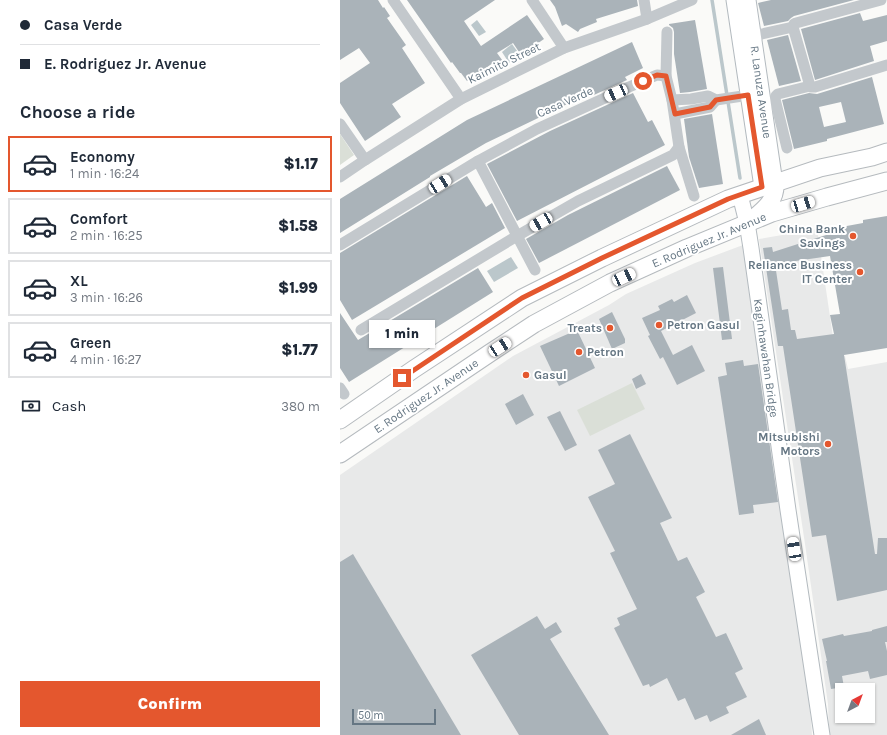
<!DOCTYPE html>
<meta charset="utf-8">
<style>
body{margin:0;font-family:Karla,sans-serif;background:#f6f6f7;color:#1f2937;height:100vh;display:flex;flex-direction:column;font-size:15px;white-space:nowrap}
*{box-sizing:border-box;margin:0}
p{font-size:13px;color:#747a83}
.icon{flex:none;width:22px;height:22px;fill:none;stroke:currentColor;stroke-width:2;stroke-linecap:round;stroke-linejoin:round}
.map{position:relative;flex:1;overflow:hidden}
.side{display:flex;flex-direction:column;background:#fff;width:340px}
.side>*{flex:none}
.banner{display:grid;align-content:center;height:88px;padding:0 20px;background:#fff}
.needle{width:26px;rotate:41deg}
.controls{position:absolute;left:495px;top:683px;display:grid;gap:8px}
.controls a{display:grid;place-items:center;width:40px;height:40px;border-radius:0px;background:#fff;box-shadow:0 1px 3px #0004;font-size:20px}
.scale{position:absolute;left:12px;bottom:10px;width:84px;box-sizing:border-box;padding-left:4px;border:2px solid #657683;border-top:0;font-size:11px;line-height:14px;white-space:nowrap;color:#657683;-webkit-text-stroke:3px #fff;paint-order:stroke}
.end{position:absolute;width:18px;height:18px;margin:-9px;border:5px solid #e4572e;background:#fff;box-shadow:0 0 0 2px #fff}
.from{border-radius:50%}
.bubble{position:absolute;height:28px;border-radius:0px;background:#fff;box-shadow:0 1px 3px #0004;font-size:13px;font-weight:800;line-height:28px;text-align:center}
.car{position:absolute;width:12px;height:24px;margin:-12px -6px;border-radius:5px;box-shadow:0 0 3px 1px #0007;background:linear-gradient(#fff 24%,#345 0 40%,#fff 0 76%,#345 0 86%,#fff 0)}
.banner b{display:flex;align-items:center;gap:14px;height:38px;font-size:15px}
.banner b+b{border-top:1px solid #e0e1e3}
.banner i{width:10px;height:10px;background:#1f2937}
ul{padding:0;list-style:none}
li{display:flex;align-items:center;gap:12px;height:56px;margin:0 8px 6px;padding:0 12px;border:2px solid #e0e1e3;border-radius:0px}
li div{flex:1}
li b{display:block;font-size:15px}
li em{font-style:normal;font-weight:800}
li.active{border-color:#e4572e}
li>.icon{width:36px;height:36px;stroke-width:1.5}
h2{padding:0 20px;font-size:18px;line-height:48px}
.pay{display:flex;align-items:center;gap:10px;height:44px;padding:0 20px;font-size:15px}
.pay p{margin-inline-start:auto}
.primary-button{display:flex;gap:8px;margin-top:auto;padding:8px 20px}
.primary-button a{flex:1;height:46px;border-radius:0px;background:#e4572e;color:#fff;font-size:16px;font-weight:800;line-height:46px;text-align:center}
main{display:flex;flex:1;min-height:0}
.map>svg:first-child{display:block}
.built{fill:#e8e9e9;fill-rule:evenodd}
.green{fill:#dadfd7}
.water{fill:#bbc7cb}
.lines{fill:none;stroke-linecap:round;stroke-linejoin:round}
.stream{stroke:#bbc7cb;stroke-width:3.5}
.building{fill:#aab3b9;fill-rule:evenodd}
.secondary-casing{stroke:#b3babf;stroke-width:17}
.primary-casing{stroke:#b5babe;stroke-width:19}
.minor{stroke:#c3c8cc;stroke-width:11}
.secondary{stroke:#fff;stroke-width:15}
.primary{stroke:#fff;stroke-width:17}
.route{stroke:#e4572e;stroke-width:5}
.poi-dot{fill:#e4572e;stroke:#fff;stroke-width:1.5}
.labels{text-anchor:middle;stroke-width:4;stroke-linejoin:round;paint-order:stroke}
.street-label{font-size:12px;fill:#657683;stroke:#fff}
.poi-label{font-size:12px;font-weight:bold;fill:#657683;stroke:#fff;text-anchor:end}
</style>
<main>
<section class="side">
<div class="banner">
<b><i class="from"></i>Casa Verde</b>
<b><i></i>E. Rodriguez Jr. Avenue</b>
</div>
<h2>Choose a ride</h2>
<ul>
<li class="active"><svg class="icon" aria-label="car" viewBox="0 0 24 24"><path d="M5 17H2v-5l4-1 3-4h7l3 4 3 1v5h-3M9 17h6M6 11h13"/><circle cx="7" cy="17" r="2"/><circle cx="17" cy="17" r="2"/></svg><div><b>Economy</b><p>1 min · 16:24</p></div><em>$1.17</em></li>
<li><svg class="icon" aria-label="car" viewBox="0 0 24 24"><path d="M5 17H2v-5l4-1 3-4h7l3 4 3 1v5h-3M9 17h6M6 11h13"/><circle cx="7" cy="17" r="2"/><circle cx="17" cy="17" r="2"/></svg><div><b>Comfort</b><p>2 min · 16:25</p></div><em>$1.58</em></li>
<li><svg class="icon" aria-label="car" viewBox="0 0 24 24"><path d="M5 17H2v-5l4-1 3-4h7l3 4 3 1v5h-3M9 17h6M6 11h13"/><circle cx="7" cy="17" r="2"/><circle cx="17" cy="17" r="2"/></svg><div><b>XL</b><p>3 min · 16:26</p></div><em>$1.99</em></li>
<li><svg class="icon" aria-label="car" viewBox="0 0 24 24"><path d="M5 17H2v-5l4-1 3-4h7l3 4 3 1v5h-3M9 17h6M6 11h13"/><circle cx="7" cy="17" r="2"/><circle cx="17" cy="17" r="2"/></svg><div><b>Green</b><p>4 min · 16:27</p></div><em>$1.77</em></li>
</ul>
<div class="pay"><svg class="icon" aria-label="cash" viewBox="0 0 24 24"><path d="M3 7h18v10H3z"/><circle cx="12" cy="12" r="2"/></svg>Cash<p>380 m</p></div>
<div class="primary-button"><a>Confirm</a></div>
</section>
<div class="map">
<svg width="547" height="735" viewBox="0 0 547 735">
<rect width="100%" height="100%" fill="#fafaf8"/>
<g class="built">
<path d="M477 229 496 357 505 356 508 369 547 362V735H489L488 704 465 544 419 239ZM502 690H528V716H502Z"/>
<path d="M403 245 451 572 471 719 472 735H0V475L173 356 269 305 286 294 355 263Z"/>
</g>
<g class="green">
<path d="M0 134 14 155 0 165Z"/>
<path d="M292 383 305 409 250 436 237 410Z"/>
</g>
<g class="water">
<path d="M137 20 146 32 139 36 131 25Z"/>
<path d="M172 44 180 55 169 63 162 52Z"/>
<path d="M171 257 178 268 154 282 147 271Z"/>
</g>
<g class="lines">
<path class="stream" d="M372 0 400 178"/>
</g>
<g class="building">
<path d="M0 0H38L43 8 44 7 50 16 47 18 66 45 62 48 85 83 52 104 61 117 25 141 0 103V83L30 63 19 48 0 60Z"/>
<path d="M67 0H155L124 21 141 46 187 15 204 39 181 55 173 43 157 53 165 64 158 69 153 63 127 81 121 73H120L112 62 111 63Z"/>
<path d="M210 0H297L298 6 256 19 257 22 240 29 238 32 226 24 222 26 215 7Z"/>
<path d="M431 0H514L454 16 451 18 448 21 424 26 418 3Z"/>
<path d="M520 13 523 21 547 15V41L530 46 534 61 475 80 461 29Z"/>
<path d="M355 20 367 89 350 92 340 93 334 54V32L333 28 329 25V24Z"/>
<path d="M448 35 461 81 439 86 427 40Z"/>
<path d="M292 42 303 68 285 77 287 80 245 99 244 96 146 143 90 176V177L0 233V199L127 120Z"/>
<path d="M532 77 544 124 487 139V141L454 149 442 100 469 93 477 94ZM501 102 506 122 484 127 479 107Z"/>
<path d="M293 93 308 122 312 120 325 145 177 221 147 164 210 131Z"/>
<path d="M372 114 383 184 359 188 349 157 344 119Z"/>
<path d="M327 166 340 190 199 263 186 239 228 215Z"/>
<path d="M127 176 146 207 152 203 165 228 12 320 0 300V253Z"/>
<path d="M547 216V348L504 355 535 554H537L538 538H547V590L497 601 486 535 472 537 443 346H438L423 248 432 247 433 252 486 235 485 230 523 223V220ZM490 256 500 314 490 315 494 334 457 339 455 330H451L448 309 442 310 435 264Z"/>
<path d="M383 267 392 339 382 340 373 268Z"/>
<path d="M138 268 153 292 9 382 0 368V313L18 340Z"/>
<path d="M347 295 356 313 321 331 333 355 352 345 365 371 337 385 323 357 320 359 308 336 310 335 302 318 320 310 318 306 332 299 334 302Z"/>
<path d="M272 312 285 339V343L272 349 259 319Z"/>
<path d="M237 330 255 368 219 386 200 346Z"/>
<path d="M403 360 404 366 418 364 438 502 413 505 414 513 399 515 378 377 387 375 385 363Z"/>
<path d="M301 374 306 384 296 389 292 379Z"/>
<path d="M183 394 194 415 176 425 165 404Z"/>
<path d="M220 411 237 445 225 451 207 417Z"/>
<path d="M290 434 332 518 320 523 338 561 347 557 365 592 356 597 376 637 386 633 403 669 395 673 407 697 386 707 389 713 370 722 367 715 355 720 345 698 338 701 327 678 310 687 309 684 303 686 274 628 280 625 277 618 297 609 270 553 275 551 248 497 275 484 258 450Z"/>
<path d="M13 554 121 735H0V562Z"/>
<path d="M197 616 205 629 216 622 222 632 210 639 269 735H179L131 655Z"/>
<path d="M547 626V642H545L547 651V675L530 679 528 671 502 676 504 687 491 689 486 661H487L482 639 503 634 504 636 532 631V630Z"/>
<path d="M419 719 426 735H391Z"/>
</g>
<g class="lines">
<defs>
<g id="secondary">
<path d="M394 0 422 187"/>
<path d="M408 0 435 183"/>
<path d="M400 195 407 223 411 248 448 510 482 735"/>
</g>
<g id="primary">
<path d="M414 218C426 208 436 200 435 183"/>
<path d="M0 420 74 369 182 298 262 258 388 199 480 168 532 157 547 152"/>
<path d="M0 454 150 353 194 324 270 283 347 248 432 213 487 197 547 181"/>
</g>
</defs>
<use href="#secondary" class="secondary-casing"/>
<use href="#primary" class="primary-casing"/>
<g class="minor">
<path d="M53 0 121 99"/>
<path d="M192 0 224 48"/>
<path d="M304 0 307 19"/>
<path d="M541 0 456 23 454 24 453 27 470 86 471 87H475L547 65"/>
<path d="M327 32 326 76 332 100 339 147 354 196"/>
<path d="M413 36 453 27"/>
<path d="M332 100 351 99 368 96 376 100 416 94"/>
<path d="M335 114 370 107 376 100"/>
<path d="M0 124 25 160"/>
<path d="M447 148 435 99 436 96 438 94 470 86"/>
<path d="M138 161 195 270"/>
<path d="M0 177 25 160 121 99 224 48 307 19 352 0"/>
<path d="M0 245 138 161 197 129 289 87 317 75 326 76"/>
<path d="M21 330 177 236 238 201 333 155 339 147"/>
<path d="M0 388 4 394"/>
</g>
<use href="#secondary" class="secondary"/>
<use href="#primary" class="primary"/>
</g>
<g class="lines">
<path class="route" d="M62 378 182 298 262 258 388 199 422 187 408 95 376 100 370 107 335 114 326 76 317 75 303 81"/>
</g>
<g class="poi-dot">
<circle cx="513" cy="236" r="4"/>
<circle cx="520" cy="272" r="4"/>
<circle cx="319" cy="325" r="4"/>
<circle cx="270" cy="328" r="4"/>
<circle cx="239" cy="352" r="4"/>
<circle cx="186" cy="375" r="4"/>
<circle cx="488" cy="444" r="4"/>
</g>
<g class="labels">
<g class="street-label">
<text transform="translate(164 63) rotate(-26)" y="4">Kaimito Street</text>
<text transform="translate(421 92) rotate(82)" y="4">R. Lanuza Avenue</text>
<text transform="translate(225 102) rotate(-24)" y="4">Casa Verde</text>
<text transform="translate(369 240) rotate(-23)" y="4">E. Rodriguez Jr. Avenue</text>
<text transform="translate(426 358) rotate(82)" y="4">Kaginhawahan Bridge</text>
<text transform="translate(86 396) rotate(-34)" y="4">E. Rodriguez Jr. Avenue</text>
</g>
<g class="poi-label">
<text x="505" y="233">China Bank<tspan x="505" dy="14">Savings</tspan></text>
<text x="512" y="269">Reliance Business<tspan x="512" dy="14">IT Center</tspan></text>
<text x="327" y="329" text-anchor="start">Petron Gasul</text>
<text x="262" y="332">Treats</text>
<text x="247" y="356" text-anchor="start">Petron</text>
<text x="194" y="379" text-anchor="start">Gasul</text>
<text x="480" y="441">Mitsubishi<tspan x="480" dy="14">Motors</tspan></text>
</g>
</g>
</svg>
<div class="controls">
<a><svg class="needle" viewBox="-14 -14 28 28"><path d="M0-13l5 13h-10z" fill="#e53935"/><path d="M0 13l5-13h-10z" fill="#747a83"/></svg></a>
</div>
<div class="scale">50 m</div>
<i class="end from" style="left:303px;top:81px"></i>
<i class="end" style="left:62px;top:378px"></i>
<div class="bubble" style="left:29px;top:320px;width:66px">1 min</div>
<i class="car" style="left:276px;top:93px;rotate:246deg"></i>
<i class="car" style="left:100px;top:184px;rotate:58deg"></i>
<i class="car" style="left:463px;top:204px;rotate:73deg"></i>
<i class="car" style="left:201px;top:222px;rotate:240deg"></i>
<i class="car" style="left:284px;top:277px;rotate:65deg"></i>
<i class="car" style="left:160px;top:347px;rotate:57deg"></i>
<i class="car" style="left:454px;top:549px;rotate:351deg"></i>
</div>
</main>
